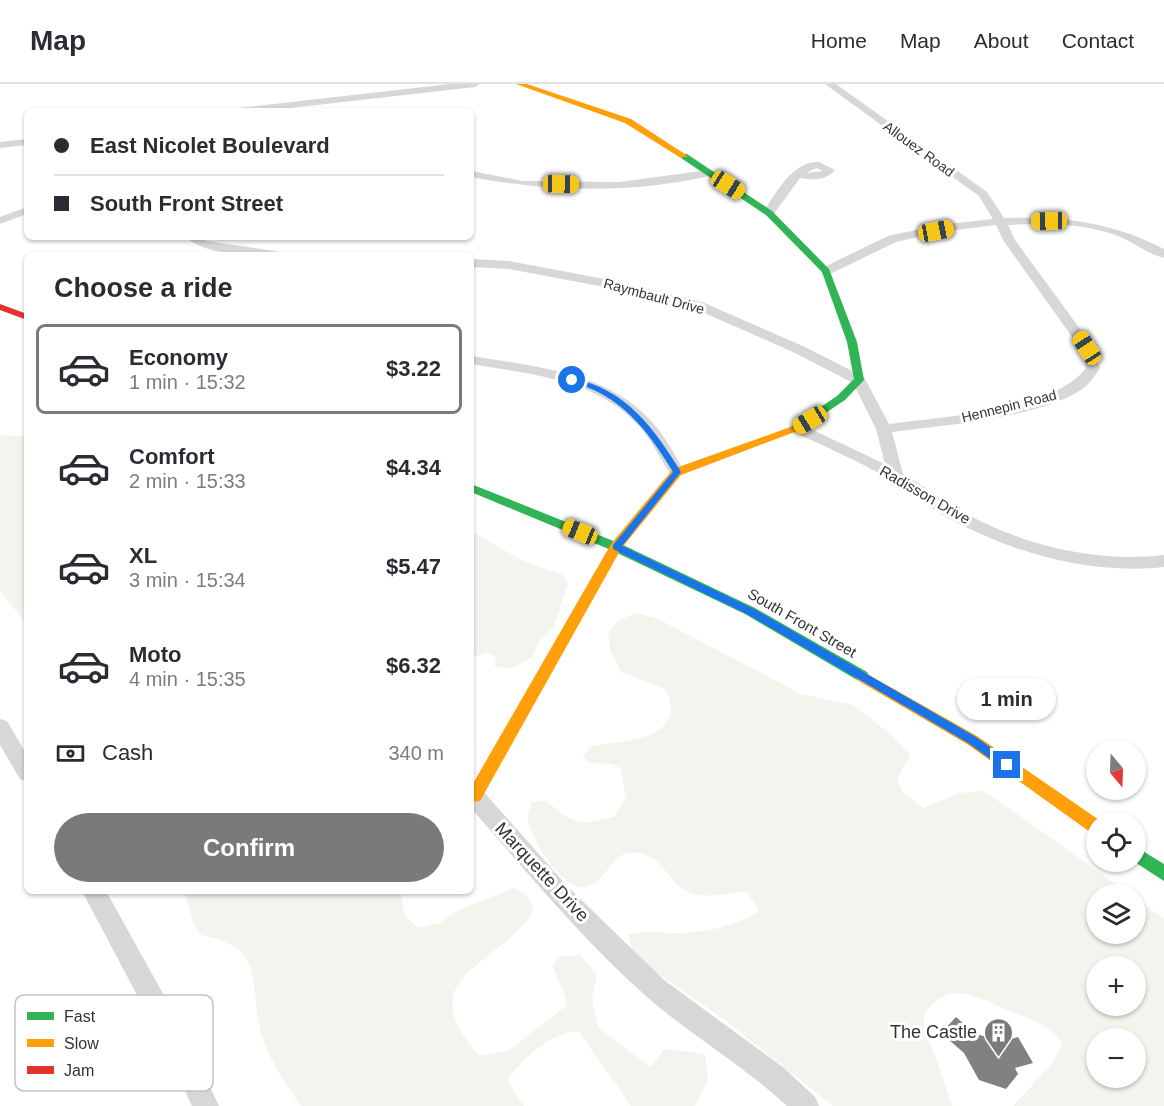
<!DOCTYPE html>
<meta charset="utf-8">
<style>
body{margin:0;font-family:Helvetica,sans-serif;background:#f7f7f7;color:#2b2b33;height:100vh;display:flex;flex-direction:column;font-size:22px;white-space:nowrap}
*{box-sizing:border-box;margin:0}
p{font-size:20px;color:#7c7c81}
.icon{flex:none;width:33px;height:33px;fill:none;stroke:currentColor;stroke-width:2;stroke-linecap:round;stroke-linejoin:round}
.map{position:relative;flex:1;overflow:hidden}
.details{position:absolute;left:24px;top:168px;width:450px;height:642px;display:flex;flex-direction:column;background:#fff;border-radius:9px;box-shadow:0 2px 4px #0004}
.details>*{flex:none}
.top-card{position:absolute;left:24px;top:24px;width:450px;height:132px;border-radius:9px;box-shadow:0 2px 4px #0004;display:grid;align-content:center;height:132px;padding:0 30px;background:#fff}
.needle{width:39px;rotate:161deg}
.controls{position:absolute;left:1086px;top:656px;display:grid;gap:12px}
.controls a{display:grid;place-items:center;width:60px;height:60px;border-radius:50%;background:#fff;box-shadow:0 2px 4px #0004;font-size:30px}
.end{position:absolute;width:27px;height:27px;margin:-14px;border:8px solid #1a73e8;background:#fff;box-shadow:0 0 0 3px #fff}
.from{border-radius:50%}
.bubble{position:absolute;height:42px;border-radius:21px;background:#fff;box-shadow:0 2px 4px #0004;font-size:20px;font-weight:700;line-height:42px;text-align:center}
.car{position:absolute;width:18px;height:36px;margin:-18px -9px;border-radius:8px;box-shadow:0 0 4px 2px #0007;background:linear-gradient(#f5c518 24%,#345 0 40%,#f5c518 0 76%,#345 0 86%,#f5c518 0)}
.top-card b{display:flex;align-items:center;gap:21px;height:57px;font-size:22px}
.top-card b+b{border-top:2px solid #e1e1e2}
.top-card i{width:15px;height:15px;background:#2b2b33}
ul{padding:0;list-style:none}
li{display:flex;align-items:center;gap:18px;height:90px;margin:0 12px 9px;padding:0 18px;border:3px solid transparent;border-radius:9px}
li div{flex:1}
li b{display:block;font-size:22px}
li em{font-style:normal;font-weight:700}
li.active{border-color:#7a7a7a}
li>.icon{width:54px;height:54px;stroke-width:1.5}
h2{padding:0 30px;font-size:27px;line-height:72px}
.pay{display:flex;align-items:center;gap:15px;height:66px;padding:0 30px;font-size:22px}
.pay p{margin-inline-start:auto}
.button{display:flex;gap:12px;margin-top:auto;padding:12px 30px}
.button a{flex:1;height:69px;border-radius:36px;background:#7a7a7a;color:#fff;font-size:24px;font-weight:700;line-height:69px;text-align:center}
header{display:flex;align-items:center;gap:36px;box-sizing:border-box;height:84px;padding:0 30px;background:#fff;border-bottom:2px solid #e1e1e2}
header strong{font-size:28px}
nav{display:flex;gap:33px;margin-inline-start:auto;font-size:21px}
.map>svg:first-child{display:block}
.green{fill:#f1f5ed;fill-rule:evenodd}
.building{fill:#818181}
.lines{fill:none;stroke-linecap:round;stroke-linejoin:round}
.street{fill:#d7d7d7;fill-rule:evenodd}
.fast{fill:#30b455;fill-rule:evenodd}
.slow{fill:#ff9f0a;fill-rule:evenodd}
.jam{fill:#e5322d;fill-rule:evenodd}
.route{fill:#1a73e8}
.labels{text-anchor:middle;stroke-width:6;stroke-linejoin:round;paint-order:stroke}
.far-street-label{font-size:14px;fill:#333;stroke:#fff}
.street-label{font-size:15px;fill:#333;stroke:#fff}
.near-street-label{font-size:18px;fill:#333;stroke:#fff}
.near-poi-label{font-size:18px;fill:#333;stroke:#fff;text-anchor:end}
.key{fill:#fff;stroke:#c2c2c2;stroke-width:1.5}
.key-label{font-size:16px;fill:#333}
</style>
<header>
<strong>Map</strong>
<nav><a>Home</a><a>Map</a><a>About</a><a>Contact</a></nav>
</header>
<div class="map">
<svg width="1164" height="1022" viewBox="0 0 1164 1022">
<rect width="100%" height="100%" fill="#fff"/>
<g class="green">
<path d="M0 351 27 352V541L0 506Z"/>
<path d="M471 447 525 478 563 491 568 499 554 543 539 558 532 573 512 585 494 582 496 574 488 568 476 572 471 570Z"/>
<path d="M637 529 658 535 801 610 853 621 893 652 910 671 897 695 903 709 923 724 959 709 984 707 1130 810H1096V849H1136V814L1164 835V1022H1013L1053 979 1063 959C1041 936 1033 937 1005 925 973 911 949 896 924 930L925 950 936 974 952 1022H833L722 934 647 882 632 866 628 851C645 846 657 849 674 849 701 850 736 842 759 827L747 808C728 808 708 816 689 808 667 799 665 774 639 769 610 763 608 801 584 803 561 805 532 756 528 735 528 730 531 723 532 718L546 717C575 740 577 742 614 733L626 712 620 684 612 680 589 679 584 673 590 663C621 656 690 658 666 605L621 588 611 568 608 549 619 536ZM1096 882H1136V921H1096ZM1096 954H1136V993H1096Z"/>
<path d="M513 804 526 810 534 825C500 885 407 889 479 972L508 967 567 921C565 906 557 896 553 882L557 873 580 871 597 891 592 913 598 943 650 983 664 965 705 970 708 996 695 1022H631L579 947C549 949 525 973 507 996L524 1022H301C286 999 266 972 260 945 250 896 264 863 201 851L194 841 184 807H400L405 832 418 844 439 839 459 826Z"/>
</g>
<path class="building" d="M956 933 974 949 1001 958 1018 953 1033 979 1015 984 1018 990 1006 1005 979 996 964 969 941 949Z"/>
<g class="lines">
<g class="street">
<path d="M450 0H480L475 3 264 27H233L238 24Z"/>
<path d="M825 0H836L987 108 1004 134C1062 132 1113 138 1164 165V174C1148 170 1133 158 1118 152 1083 139 1044 139 1008 141L1015 156 1094 264 1100 284C1096 290 1091 297 1086 302 1049 333 941 342 892 348L903 390C923 401 941 416 961 427 1021 461 1096 479 1164 471V483C1093 491 1015 470 952 436 930 425 912 408 891 396 859 377 825 363 792 347L789 344 792 341H802L885 380 876 345 853 299 793 268 693 224 610 204 509 185 471 183V175L509 177 610 196 702 218 803 262 864 293 889 340C942 332 1052 328 1086 284L1080 264 1003 156 996 141 939 148 896 158 830 190H822V184L888 152 939 141 993 135 979 112Z"/>
<path d="M27 55V61L0 64V58Z"/>
<path d="M819 78 835 86C826 97 813 96 800 94L773 131H765L763 129C775 110 793 76 819 78ZM816 84 823 87 806 89Z"/>
<path d="M709 86 713 87V91C634 110 550 108 471 93V87L523 97 619 98Z"/>
<path d="M27 123V130L0 140V133Z"/>
<path d="M186 153H201L207 157 275 167 281 171C256 171 204 172 186 153Z"/>
<path d="M471 272C531 282 605 287 649 335 664 350 674 370 685 388L683 391H671C660 375 652 356 638 341 596 295 529 290 471 280Z"/>
<path d="M0 635 7 637 27 671V698L20 695 0 661Z"/>
<path d="M474 703 482 706 568 803 664 896 784 984 815 1013 819 1022H787C743 981 690 951 646 912 582 855 527 788 471 724V704Z"/>
<path d="M82 807H106L182 944 219 1022H192L164 962Z"/>
</g>
<g class="fast">
<path d="M681 70H687L772 127 829 185 857 258 864 296 845 316 800 346H792L790 344 837 312 854 295 847 258 822 188 766 131 681 74Z"/>
<path d="M471 400 621 460 755 524 867 588 869 592 867 596H857L745 530 611 466 471 408Z"/>
<path d="M1136 763 1164 780V797L1133 777H1136Z"/>
</g>
<g class="slow">
<path d="M516 0H527L631 35 688 72 681 74 625 39Z"/>
<path d="M796 341 802 344 800 346 681 391 621 465 480 717 471 718V703L611 460 673 385Z"/>
<path d="M862 587 977 652 1102 738H1096V750L1090 748 967 660 857 596 855 592 857 588Z"/>
</g>
<path class="jam" d="M0 220 27 230V236L0 226Z"/>
</g>
<path class="route" d="M572 294C626 305 654 344 681 388L622 462 754 525 976 653 1011 678V684H1003L968 659 747 530 613 465V461L673 388C647 345 620 310 570 298Z"/>
<defs>
<symbol id="building-pin" viewBox="-11 -11 22 30"><path d="M0 17L-7.5 6A9.5 9.5 0 1 1 7.5 6Z" fill="#7a7a7a" stroke="#fff"/><path d="M-4-6H4V6H1V3H-1V6H-4ZM-2.5-4.3h1.7v1.8h-1.7ZM.8-4.3h1.7v1.8H.8ZM-2.5-1h1.7V.8h-1.7ZM.8-1h1.7V.8H.8Z" fill="#fff"/></symbol>
</defs>
<g fill-rule="evenodd">
<use href="#building-pin" x="982" y="932" width="33" height="45"/>
</g>
<g class="labels">
<g class="far-street-label">
<text transform="translate(919 65) rotate(36)" y="5">Allouez Road</text>
<text transform="translate(654 212) rotate(15)" y="5">Raymbault Drive</text>
<text transform="translate(1009 322) rotate(-14)" y="5">Hennepin Road</text>
</g>
<g class="street-label">
<text transform="translate(925 411) rotate(30)" y="5">Radisson Drive</text>
<text transform="translate(802 539) rotate(30)" y="5">South Front Street</text>
</g>
<g class="near-street-label">
<text transform="translate(542 788) rotate(47)" y="6">Marquette Drive</text>
</g>
<g class="near-poi-label">
<text x="977" y="954">The Castle</text>
</g>
</g>
<rect x="15" y="911" width="198" height="96" rx="9" class="key"/>
<rect x="27" y="928" width="27" height="8" fill="#30b455"/>
<rect x="27" y="955" width="27" height="8" fill="#ff9f0a"/>
<rect x="27" y="982" width="27" height="8" fill="#e5322d"/>
<g class="key-label">
<text x="64" y="938">Fast</text>
<text x="64" y="965">Slow</text>
<text x="64" y="992">Jam</text>
</g>
</svg>
<div class="controls">
<a><svg class="needle" viewBox="-14 -14 28 28"><path d="M0-13l5 13h-10z" fill="#e53935"/><path d="M0 13l5-13h-10z" fill="#7c7c81"/></svg></a>
<a><svg class="icon" aria-label="locate" viewBox="0 0 24 24"><circle cx="12" cy="12" r="6"/><path d="M12 2v4M12 18v4M2 12h4M18 12h4"/></svg></a>
<a><svg class="icon" aria-label="layers" viewBox="0 0 24 24"><path d="M12 4l9 5-9 5-9-5zM3 14l9 5 9-5"/></svg></a>
<a>+</a>
<a>−</a>
</div>
<i class="end from" style="left:572px;top:296px"></i>
<i class="end" style="left:1007px;top:681px"></i>
<div class="bubble" style="left:957px;top:594px;width:99px">1 min</div>
<i class="car" style="left:561px;top:100px;rotate:91deg"></i>
<i class="car" style="left:728px;top:101px;rotate:122deg"></i>
<i class="car" style="left:1049px;top:137px;rotate:269deg"></i>
<i class="car" style="left:936px;top:147px;rotate:79deg"></i>
<i class="car" style="left:1087px;top:264px;rotate:327deg"></i>
<i class="car" style="left:810px;top:336px;rotate:239deg"></i>
<i class="car" style="left:580px;top:448px;rotate:292deg"></i>
<div class="top-card">
<b><i class="from"></i>East Nicolet Boulevard</b>
<b><i></i>South Front Street</b>
</div>
<section class="details">
<h2>Choose a ride</h2>
<ul>
<li class="active"><svg class="icon" aria-label="car" viewBox="0 0 24 24"><path d="M5 17H2v-5l4-1 3-4h7l3 4 3 1v5h-3M9 17h6M6 11h13"/><circle cx="7" cy="17" r="2"/><circle cx="17" cy="17" r="2"/></svg><div><b>Economy</b><p>1 min · 15:32</p></div><em>$3.22</em></li>
<li><svg class="icon" aria-label="car" viewBox="0 0 24 24"><path d="M5 17H2v-5l4-1 3-4h7l3 4 3 1v5h-3M9 17h6M6 11h13"/><circle cx="7" cy="17" r="2"/><circle cx="17" cy="17" r="2"/></svg><div><b>Comfort</b><p>2 min · 15:33</p></div><em>$4.34</em></li>
<li><svg class="icon" aria-label="car" viewBox="0 0 24 24"><path d="M5 17H2v-5l4-1 3-4h7l3 4 3 1v5h-3M9 17h6M6 11h13"/><circle cx="7" cy="17" r="2"/><circle cx="17" cy="17" r="2"/></svg><div><b>XL</b><p>3 min · 15:34</p></div><em>$5.47</em></li>
<li><svg class="icon" aria-label="car" viewBox="0 0 24 24"><path d="M5 17H2v-5l4-1 3-4h7l3 4 3 1v5h-3M9 17h6M6 11h13"/><circle cx="7" cy="17" r="2"/><circle cx="17" cy="17" r="2"/></svg><div><b>Moto</b><p>4 min · 15:35</p></div><em>$6.32</em></li>
</ul>
<div class="pay"><svg class="icon" aria-label="cash" viewBox="0 0 24 24"><path d="M3 7h18v10H3z"/><circle cx="12" cy="12" r="2"/></svg>Cash<p>340 m</p></div>
<div class="button"><a>Confirm</a></div>
</section>
</div>
